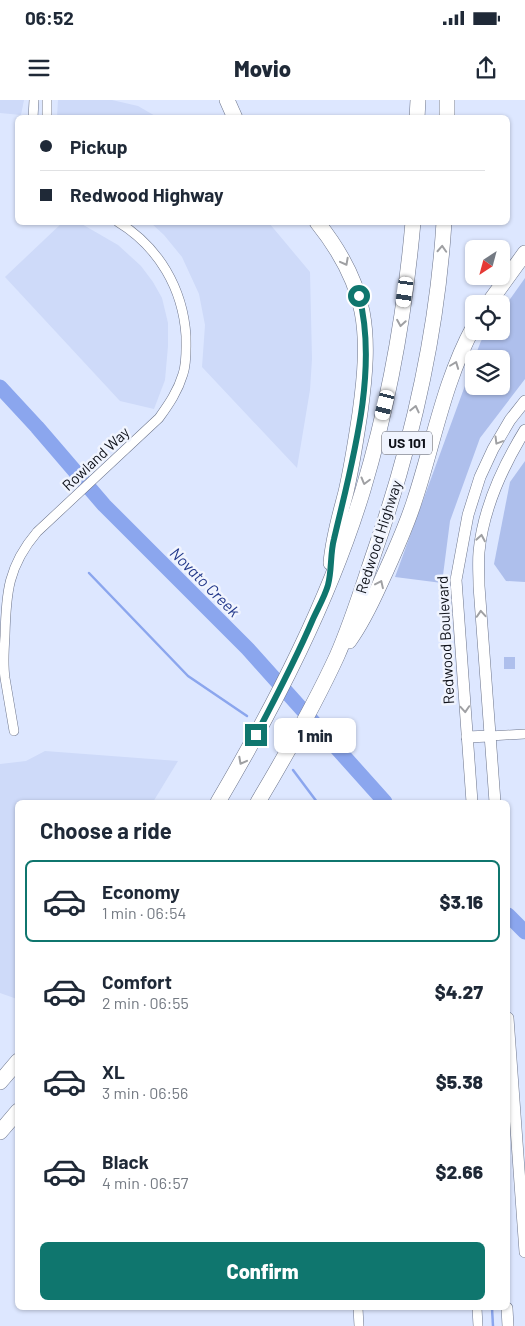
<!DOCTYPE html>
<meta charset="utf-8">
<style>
body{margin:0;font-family:Barlow,sans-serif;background:#f6f6f7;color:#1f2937;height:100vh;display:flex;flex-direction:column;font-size:19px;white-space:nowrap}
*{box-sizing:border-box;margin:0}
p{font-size:16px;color:#747a83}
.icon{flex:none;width:28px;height:28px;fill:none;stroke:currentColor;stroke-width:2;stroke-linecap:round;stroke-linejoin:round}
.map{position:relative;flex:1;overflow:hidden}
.details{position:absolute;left:15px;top:700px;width:495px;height:510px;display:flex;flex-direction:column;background:#fff;border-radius:8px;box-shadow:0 1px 4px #0004}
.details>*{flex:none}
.top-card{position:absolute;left:15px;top:15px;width:495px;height:110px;border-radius:8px;box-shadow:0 1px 4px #0004;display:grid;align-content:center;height:110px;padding:0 25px;background:#fff}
.needle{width:32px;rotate:216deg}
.controls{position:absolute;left:465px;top:140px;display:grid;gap:10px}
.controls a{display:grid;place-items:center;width:45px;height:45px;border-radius:8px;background:#fff;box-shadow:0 1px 4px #0004;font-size:25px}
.end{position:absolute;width:22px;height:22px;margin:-11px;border:6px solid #0f766e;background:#fff;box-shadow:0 0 0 2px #fff}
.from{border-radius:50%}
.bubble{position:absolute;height:35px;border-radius:8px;background:#fff;box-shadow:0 1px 4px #0004;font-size:16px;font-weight:800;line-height:35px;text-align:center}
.car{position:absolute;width:15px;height:30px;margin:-15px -8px;border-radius:6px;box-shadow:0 0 4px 1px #0007;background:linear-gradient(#fff 24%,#345 0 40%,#fff 0 76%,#345 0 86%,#fff 0)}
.top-card b{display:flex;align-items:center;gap:18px;height:48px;font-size:19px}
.top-card b+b{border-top:1px solid #e0e1e3}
.top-card i{width:12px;height:12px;background:#1f2937}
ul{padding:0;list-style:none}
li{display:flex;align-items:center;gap:15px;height:82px;margin:0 10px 8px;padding:0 15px;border:2px solid transparent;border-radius:8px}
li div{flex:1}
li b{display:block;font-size:19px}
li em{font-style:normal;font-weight:800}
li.active{border-color:#0f766e}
li>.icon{width:45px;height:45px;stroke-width:1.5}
h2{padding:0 25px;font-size:22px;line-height:60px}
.action{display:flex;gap:10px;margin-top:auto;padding:10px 25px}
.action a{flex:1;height:58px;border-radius:8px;background:#0f766e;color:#fff;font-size:20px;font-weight:800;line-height:58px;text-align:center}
.status{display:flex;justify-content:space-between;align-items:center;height:35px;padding:0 25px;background:#fff;direction:ltr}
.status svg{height:14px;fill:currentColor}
header{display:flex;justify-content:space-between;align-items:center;height:65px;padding:0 25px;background:#fff;font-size:22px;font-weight:800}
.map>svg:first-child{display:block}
.built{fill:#cedaf9}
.green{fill:#aebfec}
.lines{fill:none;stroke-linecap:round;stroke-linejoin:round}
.stream{stroke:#8ba6ee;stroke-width:2.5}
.river{stroke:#8ba6ee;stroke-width:15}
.street-casing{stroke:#6c748a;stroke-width:10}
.secondary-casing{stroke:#6c748a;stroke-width:12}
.highway-casing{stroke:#6c748a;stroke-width:16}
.street{stroke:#fff;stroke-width:9}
.secondary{stroke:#fff;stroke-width:11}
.highway{stroke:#fff;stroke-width:15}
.oneway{stroke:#9fa0a3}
.route{stroke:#0f766e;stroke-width:6}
.labels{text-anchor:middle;stroke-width:5;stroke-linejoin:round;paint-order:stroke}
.shield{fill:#f0f4fe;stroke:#52555e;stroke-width:1}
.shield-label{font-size:14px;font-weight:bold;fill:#0e1119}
.street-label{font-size:15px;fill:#0e1119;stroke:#f0f4fe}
.water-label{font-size:16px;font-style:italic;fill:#22388a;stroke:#f0f4fe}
</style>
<div class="status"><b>06:52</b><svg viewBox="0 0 49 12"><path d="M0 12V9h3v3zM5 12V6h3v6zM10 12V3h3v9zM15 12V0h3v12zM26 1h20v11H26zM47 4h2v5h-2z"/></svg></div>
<header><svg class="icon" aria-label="menu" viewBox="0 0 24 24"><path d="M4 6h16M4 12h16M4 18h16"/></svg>Movio<svg class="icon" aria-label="share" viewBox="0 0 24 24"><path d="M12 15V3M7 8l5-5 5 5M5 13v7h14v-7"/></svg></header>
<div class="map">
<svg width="525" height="1226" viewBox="0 0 525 1226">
<rect width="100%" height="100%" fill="#dde7ff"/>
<g class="built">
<path d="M0 0H24L21 15 0 13Z"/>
<path d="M58 0H112L138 6 157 17H57Z"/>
<path d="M63 122 80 123 118 145 141 166 153 182 162 198 168 223V246L165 280 154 309 120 301 5 177Z"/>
<path d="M151 123H269L310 172 312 259 310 290 297 368 202 267 205 225 199 194 182 157 164 135Z"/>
<path d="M45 651 178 661 153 702H18L17 899 0 893V664L26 661Z"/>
</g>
<g class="green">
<path d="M525 178V279L480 338 450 421 442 483 395 477 474 261V286H501V259H474L481 241 488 231H501V212Z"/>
<path d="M525 361V482L506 481 494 464 510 382Z"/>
<rect x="504" y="557" width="11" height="12"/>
</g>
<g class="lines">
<g class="stream">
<path d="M89 473 188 576 247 616"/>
<path d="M293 670 317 702"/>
<path d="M492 1208 493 1226"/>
</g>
<g class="river">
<path d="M0 287 37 327 104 405 248 549 385 702"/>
<path d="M508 815 525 832"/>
</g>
<defs>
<g id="street">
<path d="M47 0V18"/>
<path d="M33 18 34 0"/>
<path d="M14 631C11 613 8 596 5 578 3 564 4 550 5 536 6 493 8 466 37 432L159 318C169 304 178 291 183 274 187 262 186 249 186 236 183 189 159 147 118 122"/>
<path d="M490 636 525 634"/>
<path d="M358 1208 359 1226"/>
<path d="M477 1208 478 1226"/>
</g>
<g id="secondary">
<path d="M467 637 490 636"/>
<path d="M472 702 456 480 468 415 480 377 493 349 510 320 525 301"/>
<path d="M495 702 479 486C479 475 478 463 479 452 483 408 503 366 525 330"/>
<path d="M508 918 525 1152"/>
<path d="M507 1208 508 1226"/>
</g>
<g id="highway">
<path d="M227 0 235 18"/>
<path d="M447 0V18"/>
<path d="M417 18 418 0"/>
<path d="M317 122C369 187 371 233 360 313 356 339 352 366 346 392 340 415 333 438 331 463"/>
<path d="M488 204 525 153"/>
<path d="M349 541C362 523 371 504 380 484 393 456 406 428 415 399 434 341 444 281 474 226"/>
<path d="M218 702C275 605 330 499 363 390 389 303 405 213 413 122"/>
<path d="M258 702C286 655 314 606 337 556 351 524 361 492 372 459 410 351 437 237 444 122"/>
<path d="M0 982 18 961"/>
<path d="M0 1032 18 1011"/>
</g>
</defs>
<use href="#street" class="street-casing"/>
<use href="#secondary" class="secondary-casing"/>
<use href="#highway" class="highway-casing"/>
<use href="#street" class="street"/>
<use href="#secondary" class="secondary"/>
<use href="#highway" class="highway"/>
</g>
<defs><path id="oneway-chevron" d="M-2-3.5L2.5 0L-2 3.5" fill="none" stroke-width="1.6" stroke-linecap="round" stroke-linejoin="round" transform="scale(1.25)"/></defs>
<g class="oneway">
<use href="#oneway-chevron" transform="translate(442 149) rotate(-87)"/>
<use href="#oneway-chevron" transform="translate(345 162) rotate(62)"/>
<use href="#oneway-chevron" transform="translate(401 223) rotate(99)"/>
<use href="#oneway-chevron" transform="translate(455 265) rotate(-69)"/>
<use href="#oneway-chevron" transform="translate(415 309) rotate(-77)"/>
<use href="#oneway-chevron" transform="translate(498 341) rotate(121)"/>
<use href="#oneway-chevron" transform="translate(365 381) rotate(105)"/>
<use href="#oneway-chevron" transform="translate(481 438) rotate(-80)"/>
<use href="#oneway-chevron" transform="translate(380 484) rotate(-65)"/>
<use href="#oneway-chevron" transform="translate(481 514) rotate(-94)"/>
<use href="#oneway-chevron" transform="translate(465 609) rotate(86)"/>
<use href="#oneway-chevron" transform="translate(242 661) rotate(118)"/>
</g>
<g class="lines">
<path class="route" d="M256 635C276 597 296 559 313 519 318 508 325 496 328 485 332 470 330 454 334 439 351 366 379 271 359 196"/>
</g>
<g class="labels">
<rect class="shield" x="382" y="331.5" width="50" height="23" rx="4"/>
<g class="shield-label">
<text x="407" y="348">US 101</text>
</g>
<g class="street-label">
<text transform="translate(96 359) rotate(-43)" y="5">Rowland Way</text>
<text transform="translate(379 437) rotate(-72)" y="5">Redwood Highway</text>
<text transform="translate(446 540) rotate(-93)" y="5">Redwood Boulevard</text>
</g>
<g class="water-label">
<text transform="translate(205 482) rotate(45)" y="6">Novato Creek</text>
</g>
</g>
</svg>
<div class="controls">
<a><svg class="needle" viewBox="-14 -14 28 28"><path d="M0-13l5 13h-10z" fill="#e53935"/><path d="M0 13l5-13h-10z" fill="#747a83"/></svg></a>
<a><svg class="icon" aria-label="locate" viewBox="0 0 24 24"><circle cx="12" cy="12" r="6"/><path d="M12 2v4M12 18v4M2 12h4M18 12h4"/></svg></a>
<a><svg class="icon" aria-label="layers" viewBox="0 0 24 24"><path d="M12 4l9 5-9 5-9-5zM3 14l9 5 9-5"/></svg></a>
</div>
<i class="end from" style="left:359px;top:196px"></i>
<i class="end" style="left:256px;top:635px"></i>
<div class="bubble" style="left:274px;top:618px;width:82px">1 min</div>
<i class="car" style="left:405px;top:192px;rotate:188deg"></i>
<i class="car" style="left:385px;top:305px;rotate:194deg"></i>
<div class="top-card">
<b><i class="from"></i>Pickup</b>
<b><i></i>Redwood Highway</b>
</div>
<section class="details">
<h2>Choose a ride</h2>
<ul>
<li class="active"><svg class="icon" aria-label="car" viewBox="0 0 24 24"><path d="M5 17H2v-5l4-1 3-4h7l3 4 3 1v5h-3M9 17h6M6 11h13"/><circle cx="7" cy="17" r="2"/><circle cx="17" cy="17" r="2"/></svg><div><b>Economy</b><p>1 min · 06:54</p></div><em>$3.16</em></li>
<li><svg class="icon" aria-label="car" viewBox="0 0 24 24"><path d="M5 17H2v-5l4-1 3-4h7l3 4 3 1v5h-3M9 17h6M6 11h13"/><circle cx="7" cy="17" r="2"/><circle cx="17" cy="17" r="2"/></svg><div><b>Comfort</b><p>2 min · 06:55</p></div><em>$4.27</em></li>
<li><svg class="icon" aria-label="car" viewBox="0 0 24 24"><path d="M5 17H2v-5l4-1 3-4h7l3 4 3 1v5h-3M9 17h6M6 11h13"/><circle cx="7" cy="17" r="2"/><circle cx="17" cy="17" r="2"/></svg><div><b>XL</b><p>3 min · 06:56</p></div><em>$5.38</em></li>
<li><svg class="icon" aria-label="car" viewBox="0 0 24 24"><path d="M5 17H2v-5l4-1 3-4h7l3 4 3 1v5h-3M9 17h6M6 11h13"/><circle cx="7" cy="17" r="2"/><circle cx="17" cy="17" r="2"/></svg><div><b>Black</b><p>4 min · 06:57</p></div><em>$2.66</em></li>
</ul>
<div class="action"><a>Confirm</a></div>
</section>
</div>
